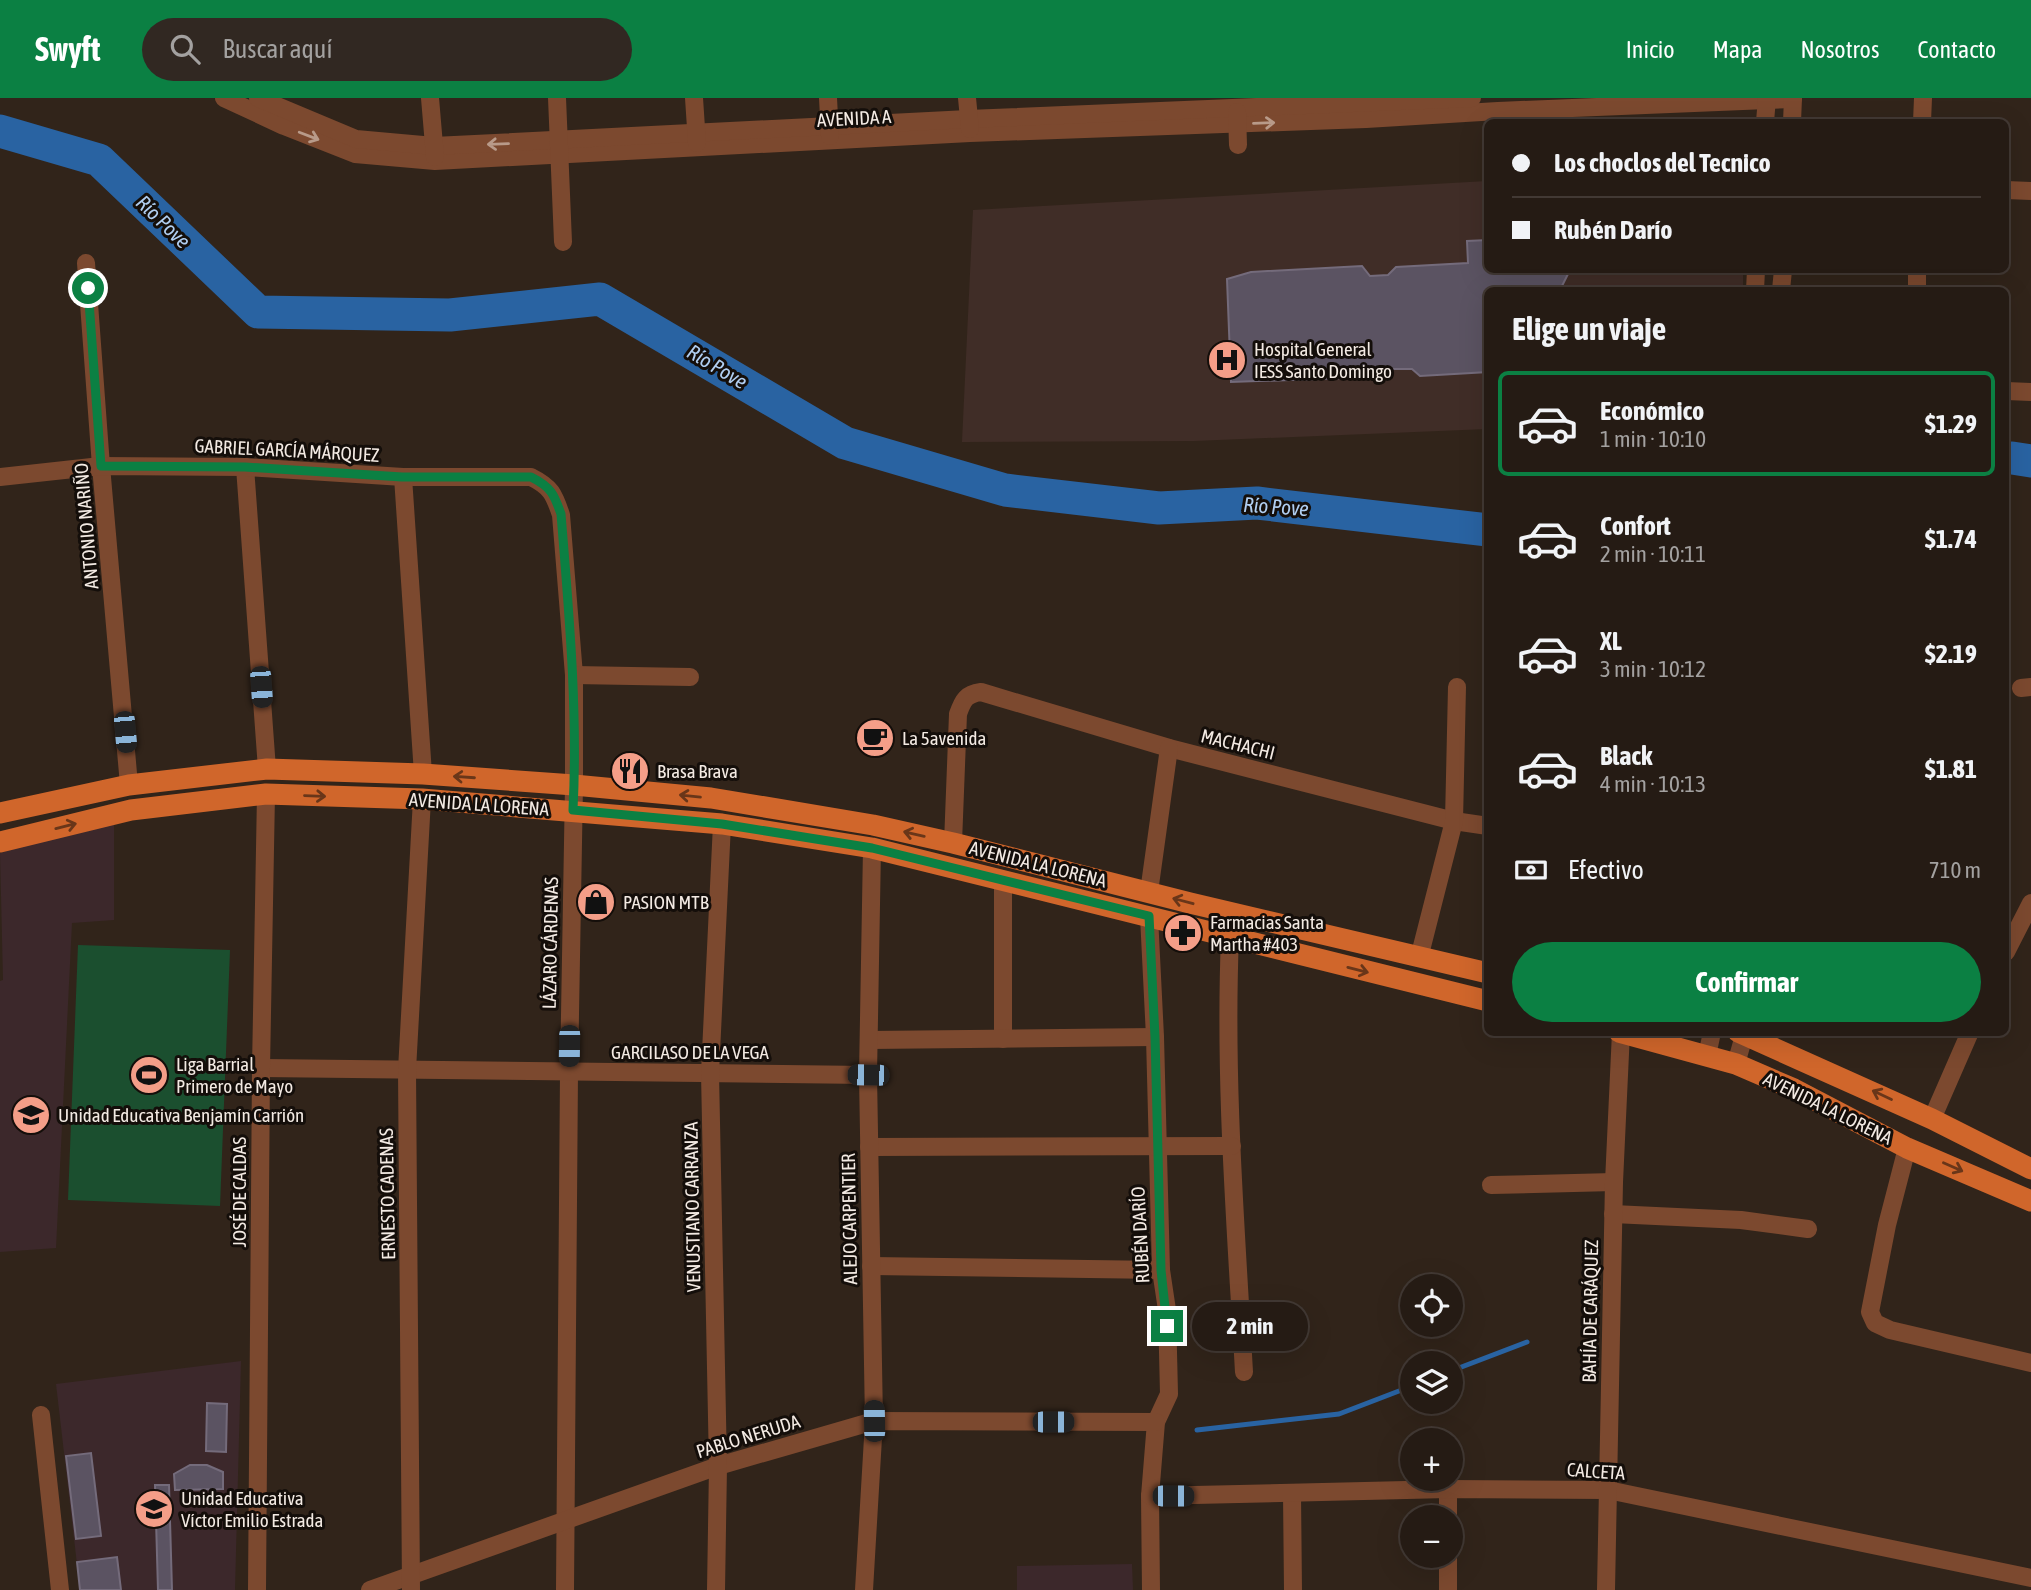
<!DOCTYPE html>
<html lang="es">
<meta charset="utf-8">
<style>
body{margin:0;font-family:"Asap Condensed",sans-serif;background:#312822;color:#f1f3f6;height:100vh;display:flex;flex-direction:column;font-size:26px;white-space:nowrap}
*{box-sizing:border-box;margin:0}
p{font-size:23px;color:#a3a1a0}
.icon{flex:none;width:38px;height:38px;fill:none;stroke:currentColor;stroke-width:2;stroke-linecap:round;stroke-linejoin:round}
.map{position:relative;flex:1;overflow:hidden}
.side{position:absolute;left:1484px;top:189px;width:525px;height:749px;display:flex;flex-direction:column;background:#251b14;border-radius:10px;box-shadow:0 7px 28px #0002,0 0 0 2px #423934}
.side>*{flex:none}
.top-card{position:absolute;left:1484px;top:21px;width:525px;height:154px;border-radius:10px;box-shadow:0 7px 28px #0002,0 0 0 2px #423934;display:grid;align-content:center;height:154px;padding:0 28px;background:#251b14}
.buttons{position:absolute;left:1400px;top:1176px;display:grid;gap:14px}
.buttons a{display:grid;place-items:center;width:63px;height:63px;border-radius:50%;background:#251b14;box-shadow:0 7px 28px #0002,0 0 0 2px #423934;font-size:35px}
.end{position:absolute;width:32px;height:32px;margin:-16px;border:9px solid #0b8043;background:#fff;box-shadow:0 0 0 4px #fff}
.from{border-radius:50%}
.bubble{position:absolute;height:49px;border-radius:24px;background:#251b14;box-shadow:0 7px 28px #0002,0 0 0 2px #423934;font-size:23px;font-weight:700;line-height:49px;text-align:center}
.car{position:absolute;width:21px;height:42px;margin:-21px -10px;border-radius:9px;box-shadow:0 0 5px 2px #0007;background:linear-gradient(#222 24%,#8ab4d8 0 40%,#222 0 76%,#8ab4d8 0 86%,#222 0)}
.top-card b{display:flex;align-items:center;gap:24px;height:66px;font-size:26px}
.top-card b+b{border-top:2px solid #423934}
.top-card i{width:18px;height:18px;background:#f1f3f6}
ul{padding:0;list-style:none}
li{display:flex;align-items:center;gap:21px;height:105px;margin:0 14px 10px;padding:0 14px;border:4px solid transparent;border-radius:10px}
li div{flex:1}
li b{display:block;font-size:26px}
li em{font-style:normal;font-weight:700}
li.active{border-color:#0b8043}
li>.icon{width:63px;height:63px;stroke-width:1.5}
h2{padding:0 28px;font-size:32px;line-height:84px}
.pay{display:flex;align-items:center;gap:18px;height:77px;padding:0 28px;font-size:26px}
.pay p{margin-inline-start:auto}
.primary-button{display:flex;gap:14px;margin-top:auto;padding:14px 28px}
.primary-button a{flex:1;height:80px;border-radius:42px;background:#0b8043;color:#fff;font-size:28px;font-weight:700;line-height:80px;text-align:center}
header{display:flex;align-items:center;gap:42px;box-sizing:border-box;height:98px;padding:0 35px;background:#0b8043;color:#fff}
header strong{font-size:33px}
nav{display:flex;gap:38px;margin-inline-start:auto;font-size:24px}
.search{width:490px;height:63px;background:#312822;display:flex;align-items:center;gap:18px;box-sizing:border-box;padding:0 24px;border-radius:38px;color:#a3a1a0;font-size:26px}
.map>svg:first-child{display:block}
.education{fill:#3c282b}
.medical{fill:#402d27}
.green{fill:#1b4f2f}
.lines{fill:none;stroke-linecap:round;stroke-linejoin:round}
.stream{stroke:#2963a2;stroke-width:5}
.river{stroke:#2963a2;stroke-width:33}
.building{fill:#5b5362;stroke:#746b7b;stroke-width:2}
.minor{stroke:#7c492f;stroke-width:18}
.major{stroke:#d0662b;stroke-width:21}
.oneway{stroke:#b89a89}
.oneway2{stroke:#693619}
.route{stroke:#0b8043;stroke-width:9}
.labels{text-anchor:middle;stroke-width:6;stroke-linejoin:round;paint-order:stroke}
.street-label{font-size:19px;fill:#f3eae3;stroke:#140e0a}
.poi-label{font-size:19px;fill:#f3eae3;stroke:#140e0a;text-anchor:start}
.water-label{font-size:21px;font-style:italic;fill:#b0cef1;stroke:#140e0a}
</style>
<header>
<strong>Swyft</strong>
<div class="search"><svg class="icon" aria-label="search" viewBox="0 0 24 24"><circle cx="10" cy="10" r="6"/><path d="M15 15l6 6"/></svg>Buscar aquí</div>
<nav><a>Inicio</a><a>Mapa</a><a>Nosotros</a><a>Contacto</a></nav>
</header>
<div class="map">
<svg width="2031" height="1492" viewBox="0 0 2031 1492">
<rect width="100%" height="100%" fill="#31241a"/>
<g class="education">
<path d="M114 720V822L72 825 56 1150 0 1154V883L3 882 0 755Z"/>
<path d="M241 1263 235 1492H80L56 1286Z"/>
<path d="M1132 1466 1133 1492H1017V1468Z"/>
</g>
<path class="medical" d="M1487 83 1488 172H1743V192H1488L1487 331 1194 343 962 344 973 112Z"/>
<path class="green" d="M78 847 230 852 220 1108 68 1102Z"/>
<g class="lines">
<g class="stream">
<path d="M1451 1273 1527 1244"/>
<path d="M1197 1332 1339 1316 1412 1288"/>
</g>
<g class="river">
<path d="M0 33 99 62 258 214 450 217 600 201 845 345 1005 392 1159 410 1257 405 1488 432"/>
<path d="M2012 360 2031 363"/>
</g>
</g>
<g class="building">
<path d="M1488 142V172H1568V176L1560 192H1488V274L1420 278 1412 271H1386L1376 279 1231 284 1227 181 1251 174 1362 168 1370 178 1388 177 1396 169 1468 165 1467 143Z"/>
<path d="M207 1305 227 1306 226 1354 206 1353Z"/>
<path d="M91 1355 101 1438 76 1441 66 1358Z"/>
<path d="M190 1367H207L223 1374V1391L175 1392 174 1376Z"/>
<path d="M155 1387H169L172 1492H158Z"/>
<path d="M117 1459 121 1492H80L77 1464Z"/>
</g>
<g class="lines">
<g class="minor">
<path d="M224 0 284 28 355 56 435 63 970 35 1366 21 1498 13 1793 1"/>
<path d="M258 0 356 41 434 48 968 21 1472 0"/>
<path d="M430 0 435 59"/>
<path d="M557 0 563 144"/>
<path d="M694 0 697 45"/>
<path d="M828 0 830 38"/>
<path d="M967 0 970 31"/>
<path d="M1237 14 1238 47"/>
<path d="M1765 24 1767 0"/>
<path d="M1792 24 1793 0"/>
<path d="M1922 24 1923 0"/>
<path d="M2006 92 2031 93"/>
<path d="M86 165 101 368 129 687"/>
<path d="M1755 192 1756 172"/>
<path d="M1781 192 1783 172"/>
<path d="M1917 192V172"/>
<path d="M2006 293 2031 294"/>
<path d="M245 369 267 671"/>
<path d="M0 379 101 368 245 369 403 379H531C551 389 554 396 561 417L574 577V687L569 974 565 1492"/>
<path d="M403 379 423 676"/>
<path d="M574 577 690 579"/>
<path d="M2021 590 2031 589"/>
<path d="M953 745 958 616C963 602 966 596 981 594L1169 650 1454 723 1488 728"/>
<path d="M1149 794 1169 650"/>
<path d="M1149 818 1155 939 1161 1172 1167 1212 1169 1296 1156 1324 1150 1398 1151 1492"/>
<path d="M1230 839C1224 984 1236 1130 1244 1274"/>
<path d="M2006 854 2031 805"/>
<path d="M1419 860 1454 723 1457 589"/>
<path d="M1003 941V782"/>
<path d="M869 942 1155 939"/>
<path d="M1707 958 1712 934"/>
<path d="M1736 966 1745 934"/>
<path d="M261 970 868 977"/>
<path d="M1932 1021 1970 934"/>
<path d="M869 1049 1232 1048"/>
<path d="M1907 1050 1887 1127 1870 1214 1875 1225 1890 1232 2031 1265"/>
<path d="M1491 1087 1614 1084"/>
<path d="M1613 1116 1741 1122 1808 1131"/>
<path d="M871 1168 1161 1172"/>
<path d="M41 1317 60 1492"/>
<path d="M1448 1391V1419"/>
<path d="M1292 1396 1293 1492"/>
<path d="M1150 1398 1448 1391 1608 1392 2031 1480"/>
<path d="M1448 1458V1492"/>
<path d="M257 1492 261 970 266 696"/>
<path d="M370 1492 718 1368 874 1323 1156 1324"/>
<path d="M411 1492 407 972 422 701"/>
<path d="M716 1492 718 1368 710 975 722 726"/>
<path d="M864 1492 874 1323 868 977 872 750"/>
<path d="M1606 1492 1614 1084 1621 934"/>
</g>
<g class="major">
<path d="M0 715 129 687 267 671 423 676 574 687 711 700 873 727 953 745 1190 805 1488 875"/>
<path d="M0 744 131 712 266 696 422 701 722 726 872 750 1488 903"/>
<path d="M1619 934 1736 966 1794 991 1907 1050 2031 1103"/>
<path d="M1738 934 1932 1021 2031 1071"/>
</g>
</g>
<defs><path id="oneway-shaft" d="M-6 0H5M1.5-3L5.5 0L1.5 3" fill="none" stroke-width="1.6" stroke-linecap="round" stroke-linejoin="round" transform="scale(1.75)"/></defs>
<g class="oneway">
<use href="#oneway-shaft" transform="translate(1264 25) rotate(-2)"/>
<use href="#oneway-shaft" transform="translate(309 38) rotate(21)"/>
<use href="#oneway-shaft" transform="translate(498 46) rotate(178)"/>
</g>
<g class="oneway2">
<use href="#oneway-shaft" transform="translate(464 679) rotate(-176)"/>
<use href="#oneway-shaft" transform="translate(315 698) rotate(2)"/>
<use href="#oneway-shaft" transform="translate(690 698) rotate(-174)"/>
<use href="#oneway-shaft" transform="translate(66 728) rotate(-14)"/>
<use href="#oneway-shaft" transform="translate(914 736) rotate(-167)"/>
<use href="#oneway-shaft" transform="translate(1183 803) rotate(-165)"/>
<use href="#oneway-shaft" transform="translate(1358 872) rotate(14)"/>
<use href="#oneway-shaft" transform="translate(1882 997) rotate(-155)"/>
<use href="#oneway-shaft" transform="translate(1953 1069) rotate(24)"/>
</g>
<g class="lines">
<path class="route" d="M88 190 101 368 245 369 402 379H531C551 389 554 396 561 416 569 515 578 613 573 712L722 726 872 750 1149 818 1155 939 1161 1172 1167 1228"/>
</g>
<defs>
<symbol id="hospital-disc" viewBox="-11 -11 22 22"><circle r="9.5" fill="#f49e88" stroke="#140e0a"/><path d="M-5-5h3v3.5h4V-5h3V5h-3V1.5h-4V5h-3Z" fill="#111"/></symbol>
<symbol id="cafe-disc" viewBox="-11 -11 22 22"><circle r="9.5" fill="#f49e88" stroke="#140e0a"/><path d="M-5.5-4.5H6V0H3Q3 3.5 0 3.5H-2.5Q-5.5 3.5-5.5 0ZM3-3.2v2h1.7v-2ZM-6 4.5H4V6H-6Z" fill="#111"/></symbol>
<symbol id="restaurant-disc" viewBox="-11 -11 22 22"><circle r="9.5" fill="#f49e88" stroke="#140e0a"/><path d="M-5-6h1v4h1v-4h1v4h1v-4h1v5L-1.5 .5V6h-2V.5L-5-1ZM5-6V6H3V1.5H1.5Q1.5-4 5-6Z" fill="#111"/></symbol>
<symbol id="shop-disc" viewBox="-11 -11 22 22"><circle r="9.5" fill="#f49e88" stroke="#140e0a"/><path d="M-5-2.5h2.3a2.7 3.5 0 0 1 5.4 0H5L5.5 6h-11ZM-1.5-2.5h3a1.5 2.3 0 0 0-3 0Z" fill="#111"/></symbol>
<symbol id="pharmacy-disc" viewBox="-11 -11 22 22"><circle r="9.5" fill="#f49e88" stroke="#140e0a"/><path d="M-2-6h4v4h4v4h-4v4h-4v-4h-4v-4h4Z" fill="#111"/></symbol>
<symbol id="stadium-disc" viewBox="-11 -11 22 22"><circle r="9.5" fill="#f49e88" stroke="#140e0a"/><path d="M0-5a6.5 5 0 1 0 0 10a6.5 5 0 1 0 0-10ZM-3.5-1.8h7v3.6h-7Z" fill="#111"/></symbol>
<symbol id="school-disc" viewBox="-11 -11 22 22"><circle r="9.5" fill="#f49e88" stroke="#140e0a"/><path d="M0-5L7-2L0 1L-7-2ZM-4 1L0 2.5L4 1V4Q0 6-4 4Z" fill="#111"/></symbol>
</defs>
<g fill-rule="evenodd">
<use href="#hospital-disc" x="1205" y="240" width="44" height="44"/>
<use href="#cafe-disc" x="853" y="618" width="44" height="44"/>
<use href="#restaurant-disc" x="608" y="651" width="44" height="44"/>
<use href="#shop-disc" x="574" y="782" width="44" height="44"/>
<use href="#pharmacy-disc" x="1161" y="813" width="44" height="44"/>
<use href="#stadium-disc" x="127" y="955" width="44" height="44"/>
<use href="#school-disc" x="9" y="995" width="44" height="44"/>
<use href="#school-disc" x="132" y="1389" width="44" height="44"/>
</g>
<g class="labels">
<g class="street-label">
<text transform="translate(854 20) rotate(-3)" y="7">AVENIDA A</text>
<text transform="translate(287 352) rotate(3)" y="7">GABRIEL GARCÍA MÁRQUEZ</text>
<text transform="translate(86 428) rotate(-95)" y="7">ANTONIO NARIÑO</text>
<text transform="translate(1238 646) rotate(14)" y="7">MACHACHI</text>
<text transform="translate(479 706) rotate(4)" y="7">AVENIDA LA LORENA</text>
<text transform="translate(1038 766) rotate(14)" y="7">AVENIDA LA LORENA</text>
<text transform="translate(550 845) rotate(-89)" y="7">LÁZARO CÁRDENAS</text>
<text x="690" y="961">GARCILASO DE LA VEGA</text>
<text transform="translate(1828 1010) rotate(26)" y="7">AVENIDA LA LORENA</text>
<text transform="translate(239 1094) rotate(-90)" y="7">JOSÉ DE CALDAS</text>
<text transform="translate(387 1096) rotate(-91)" y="7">ERNESTO CADENAS</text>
<text transform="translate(692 1109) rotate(-91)" y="7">VENUSTIANO CARRANZA</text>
<text transform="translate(849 1121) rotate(-91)" y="7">ALEJO CARPENTIER</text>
<text transform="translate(1140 1137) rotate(-93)" y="7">RUBÉN DARÍO</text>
<text transform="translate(1590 1213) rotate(-89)" y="7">BAHÍA DE CARÁQUEZ</text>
<text transform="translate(748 1338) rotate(-17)" y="7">PABLO NERUDA</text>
<text transform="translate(1596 1373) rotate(4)" y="7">CALCETA</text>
</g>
<g class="poi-label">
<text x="1254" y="258">Hospital General<tspan x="1254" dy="22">IESS Santo Domingo</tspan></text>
<text x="902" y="647">La 5avenida</text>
<text x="657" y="680">Brasa Brava</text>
<text x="623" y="811">PASION MTB</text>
<text x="1210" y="831">Farmacias Santa<tspan x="1210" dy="22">Martha #403</tspan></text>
<text x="176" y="973">Liga Barrial<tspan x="176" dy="22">Primero de Mayo</tspan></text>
<text x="58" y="1024">Unidad Educativa Benjamín Carrión</text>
<text x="181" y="1407">Unidad Educativa<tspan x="181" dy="22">Víctor Emilio Estrada</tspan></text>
</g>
<g class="water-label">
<text transform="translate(163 124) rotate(44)" y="7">Río Pove</text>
<text transform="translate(717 269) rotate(31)" y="7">Río Pove</text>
<text transform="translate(1276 409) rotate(4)" y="7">Río Pove</text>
</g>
</g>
</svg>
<div class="buttons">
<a><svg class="icon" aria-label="locate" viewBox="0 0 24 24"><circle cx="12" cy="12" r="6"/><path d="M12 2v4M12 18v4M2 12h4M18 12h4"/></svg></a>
<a><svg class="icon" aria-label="layers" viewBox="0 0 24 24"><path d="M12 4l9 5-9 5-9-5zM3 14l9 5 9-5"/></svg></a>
<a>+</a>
<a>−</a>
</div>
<i class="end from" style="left:88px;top:190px"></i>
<i class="end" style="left:1167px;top:1228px"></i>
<div class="bubble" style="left:1192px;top:1204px;width:116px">2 min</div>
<i class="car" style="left:261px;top:589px;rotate:176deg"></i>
<i class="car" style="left:125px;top:634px;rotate:175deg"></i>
<i class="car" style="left:569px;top:948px;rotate:181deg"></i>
<i class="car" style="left:868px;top:977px;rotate:271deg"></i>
<i class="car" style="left:874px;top:1323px;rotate:359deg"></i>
<i class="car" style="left:1053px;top:1324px;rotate:90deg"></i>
<i class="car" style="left:1173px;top:1398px;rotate:90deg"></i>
<div class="top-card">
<b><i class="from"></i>Los choclos del Tecnico</b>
<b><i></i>Rubén Darío</b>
</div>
<section class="side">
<h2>Elige un viaje</h2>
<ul>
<li class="active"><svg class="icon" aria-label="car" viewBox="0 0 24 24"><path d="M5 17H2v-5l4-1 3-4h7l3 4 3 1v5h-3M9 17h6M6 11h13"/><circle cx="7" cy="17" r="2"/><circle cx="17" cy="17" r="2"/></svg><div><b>Económico</b><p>1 min · 10:10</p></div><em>$1.29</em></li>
<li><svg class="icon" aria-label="car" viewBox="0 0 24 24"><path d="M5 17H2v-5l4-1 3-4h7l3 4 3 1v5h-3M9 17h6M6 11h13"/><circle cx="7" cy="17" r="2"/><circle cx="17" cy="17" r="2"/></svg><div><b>Confort</b><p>2 min · 10:11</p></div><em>$1.74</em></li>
<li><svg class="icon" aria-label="car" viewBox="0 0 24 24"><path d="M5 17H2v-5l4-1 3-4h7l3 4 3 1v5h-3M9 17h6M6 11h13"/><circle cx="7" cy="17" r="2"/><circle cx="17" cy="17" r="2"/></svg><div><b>XL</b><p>3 min · 10:12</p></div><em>$2.19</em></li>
<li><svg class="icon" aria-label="car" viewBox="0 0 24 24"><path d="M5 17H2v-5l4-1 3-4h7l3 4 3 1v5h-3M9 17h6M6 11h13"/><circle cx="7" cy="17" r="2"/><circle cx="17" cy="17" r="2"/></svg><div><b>Black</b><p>4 min · 10:13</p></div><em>$1.81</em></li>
</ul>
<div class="pay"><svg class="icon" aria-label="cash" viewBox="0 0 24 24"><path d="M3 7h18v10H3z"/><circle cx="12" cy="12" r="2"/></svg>Efectivo<p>710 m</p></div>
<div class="primary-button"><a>Confirmar</a></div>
</section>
</div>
